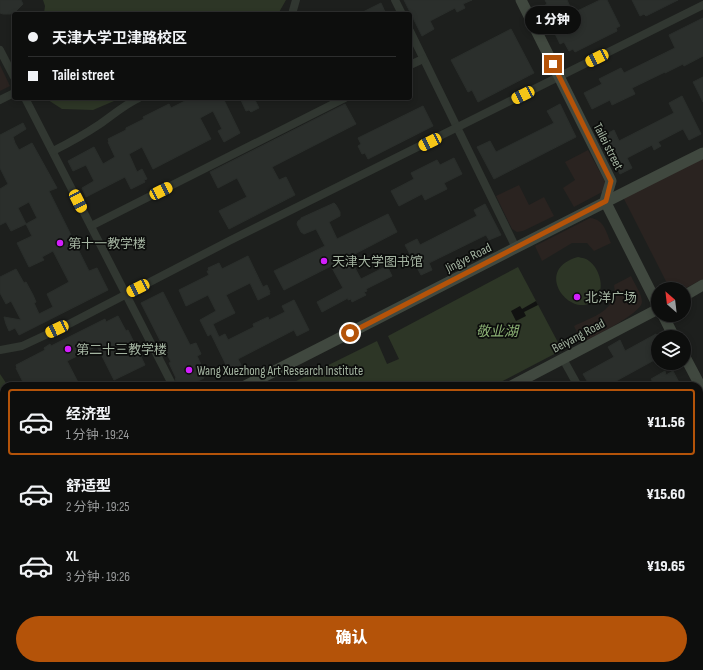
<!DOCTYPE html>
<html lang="zh">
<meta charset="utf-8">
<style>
body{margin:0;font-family:"Sofia Sans Condensed","Noto Sans SC",sans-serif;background:#161716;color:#f1f3f6;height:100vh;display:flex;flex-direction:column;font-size:15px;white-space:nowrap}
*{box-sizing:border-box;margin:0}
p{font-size:13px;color:#9a9c9d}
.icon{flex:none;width:22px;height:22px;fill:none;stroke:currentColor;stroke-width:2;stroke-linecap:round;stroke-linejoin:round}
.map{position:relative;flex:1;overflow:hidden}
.side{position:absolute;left:0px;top:382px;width:703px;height:288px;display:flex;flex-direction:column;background:#0d0e0d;border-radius:12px 12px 0 0;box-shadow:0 2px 6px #0003,0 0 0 1px #2d2e2e}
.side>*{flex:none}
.guide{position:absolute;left:12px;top:12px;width:400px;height:88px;border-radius:4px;box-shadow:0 2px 6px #0003,0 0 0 1px #2d2e2e;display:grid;align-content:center;height:88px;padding:0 16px;background:#0d0e0d}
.needle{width:26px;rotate:332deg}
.controls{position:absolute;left:651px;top:282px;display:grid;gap:8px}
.controls a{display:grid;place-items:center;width:40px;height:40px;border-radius:50%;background:#0d0e0d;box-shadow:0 2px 6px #0003,0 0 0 1px #2d2e2e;font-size:20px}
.end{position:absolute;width:18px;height:18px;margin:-9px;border:5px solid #b45309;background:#fff;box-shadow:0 0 0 2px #fff}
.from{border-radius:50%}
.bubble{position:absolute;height:28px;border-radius:14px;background:#0d0e0d;box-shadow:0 2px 6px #0003,0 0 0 1px #2d2e2e;font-size:13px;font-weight:800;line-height:28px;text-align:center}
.car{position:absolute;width:12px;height:24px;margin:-12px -6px;border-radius:5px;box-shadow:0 0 3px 1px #0007;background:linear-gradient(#f5c518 24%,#345 0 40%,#f5c518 0 76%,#345 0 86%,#f5c518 0)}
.guide b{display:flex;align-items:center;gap:14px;height:38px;font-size:15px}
.guide b+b{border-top:1px solid #2d2e2e}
.guide i{width:10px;height:10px;background:#f1f3f6}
ul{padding:7px 0 0;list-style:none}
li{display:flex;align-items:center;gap:12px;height:66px;margin:0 8px 6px;padding:0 8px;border:2px solid transparent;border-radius:4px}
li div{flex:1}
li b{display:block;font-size:15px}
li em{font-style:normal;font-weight:800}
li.active{border-color:#b45309}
li>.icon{width:36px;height:36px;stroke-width:1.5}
.cta{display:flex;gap:8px;margin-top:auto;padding:8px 16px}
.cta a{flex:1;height:46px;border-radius:24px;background:#b45309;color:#fff;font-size:16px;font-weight:800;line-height:46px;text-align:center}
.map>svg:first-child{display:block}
.built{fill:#1d1f1d;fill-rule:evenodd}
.green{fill:#2a2320}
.water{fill:#2d3626}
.pier{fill:#111211}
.building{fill:#2b2f2c;stroke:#2a2e2b;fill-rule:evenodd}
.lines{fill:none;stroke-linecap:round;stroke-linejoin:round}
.street{stroke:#313731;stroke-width:8}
.secondary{stroke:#40483f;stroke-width:11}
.route{stroke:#b45309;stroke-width:5}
.poi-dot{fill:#d31efd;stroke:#0c0d0c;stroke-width:1.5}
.labels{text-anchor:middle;stroke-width:3.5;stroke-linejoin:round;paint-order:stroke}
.street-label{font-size:13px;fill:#a4b4a1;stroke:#0c0d0c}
.poi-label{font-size:13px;fill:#a4b4a1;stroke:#0c0d0c;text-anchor:start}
.water-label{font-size:14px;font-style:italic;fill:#8cb275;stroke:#0c0d0c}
</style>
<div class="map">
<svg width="703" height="670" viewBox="0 0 703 670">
<rect width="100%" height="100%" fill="#111211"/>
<path class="built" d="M0 0H703V670H0ZM14 14H410V98H14ZM658 289H684V315H658ZM658 337H684V363H658ZM4 386H699V666H4Z"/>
<g class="green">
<path d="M0 65 10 86 0 91Z"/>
<path d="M588 150 607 185 604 191 574 207 563 188 575 180 565 162Z"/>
<path d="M703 157V279L684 289H670L623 197Z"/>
<path d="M519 185 529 205 544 197 554 216 523 231 517 232 512 229 496 196Z"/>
<path d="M590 218C604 219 606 232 611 243L594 251 587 243H572L542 261 535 246Z"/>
<path d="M631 276C634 283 642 294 642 302 642 313 593 337 582 343L574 326C592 317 619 310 614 285Z"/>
<path d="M451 666H533L526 670H444Z"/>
</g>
<g class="water">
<path d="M43 0H286L278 14H43L44 13 45 6Z"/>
<path d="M45 98H121L93 110 62 109Z"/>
<path d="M578 257C582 258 586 258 589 261 598 267 604 284 599 294 579 329 527 271 578 257Z"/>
<path d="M518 267 562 350 493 386H412L411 383 405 386H286L377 341 387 364 399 359 388 336Z"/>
<path d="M0 374 8 386H4V523L0 517Z"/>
<path d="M32 666H191V670H34Z"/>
</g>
<path class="pier" d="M536 301 538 305 524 312 526 316 516 321 511 311 520 306 522 309Z"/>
<g class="building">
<path d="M0 0H21L23 4 15 12 10 14H3L0 13Z"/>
<path d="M404 0H472L463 4 465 8 457 12 455 8 430 21 434 29 422 36Z"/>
<path d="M545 0H567L573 13 600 0H607L620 26 616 28 617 31 575 52 573 49 569 51 564 42 560 44 542 7 547 4Z"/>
<path d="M632 0H678L646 16 644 14 640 16Z"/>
<path d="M381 3 386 14H359Z"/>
<path d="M703 18V56L684 66 683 64 665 73V72L632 88 635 94 612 105 610 100 592 109 584 93 602 84 599 79 621 68 624 73 675 48 669 35Z"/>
<path d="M511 29 534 73 478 102 472 90 468 92 451 60Z"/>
<path d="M703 77V102L693 82Z"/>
<path d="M682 96 701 134 689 140 683 129 658 142 661 146 654 150 652 145 627 158 632 168 620 174 601 137 614 130 619 141 674 113 669 103Z"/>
<path d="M183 98H223L240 133 224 142 218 131 222 129 213 111 200 118 211 139 153 169 142 147 129 154 137 172 142 169 147 179 144 180 145 182 131 189 125 177 86 197 82 188 94 181 86 165 73 171 68 161 94 147 103 164 115 157 108 142H109L108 139 126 130V128L144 119 143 117 169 104 171 108 185 101Z"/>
<path d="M240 98H254L259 108 251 112 249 110 246 111Z"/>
<path d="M345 104 356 124 272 167 279 180 286 177 295 195 229 229 219 211 247 197 237 178 218 188 210 172Z"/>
<path d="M560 104 576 137 494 179 477 147 490 141 496 152 554 123 547 111Z"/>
<path d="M423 106 433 126 368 159 365 153 362 154 358 146 361 144 358 138Z"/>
<path d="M23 123 26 129 13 137 15 143 19 150 32 143 57 188 49 191 89 271 97 268 108 290 19 335 15 328 9 331 6 324 4 317 21 320 11 301 6 304 0 293V277L16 269 24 283 26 282 33 295 36 302 34 303 39 314 53 307 47 294 69 282 53 251 42 257 44 260 29 267 17 243 32 236 26 224 11 231 6 222 0 225V189L8 184 0 168V135ZM29 202 37 218 26 224 18 208Z"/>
<path d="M454 158 462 174 444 183 447 189 425 200 422 194 399 206 391 191 414 179 411 173 437 160 440 165Z"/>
<path d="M334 203 336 205 340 212V216L329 222 337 239 388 214 397 232 349 257 361 279 387 266 392 276 366 289 367 291 364 292 366 295 352 302 351 299 348 300V298L322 312 317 302 343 288 331 266 284 290 274 271 325 246 316 229 304 234 301 232 297 224 298 221 301 219V218Z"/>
<path d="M485 204 501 235 489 240 486 235 429 263 432 270 421 275 405 245 417 239 420 245 477 216 474 210Z"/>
<path d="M248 256 263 287 267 285 270 292H269L270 294 258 300 250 283 226 295 235 313 213 324 219 337 225 334 228 340 254 327 253 324 268 317 269 320 285 312 282 306 294 300 309 330 297 336 294 330 238 359 241 365 229 371 211 334 208 336 200 320 216 311 208 295 186 306 179 290 209 275 207 271H209L208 268 219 263 222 269Z"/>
<path d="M163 292 190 345 196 343 201 354 197 356 206 375 203 376 204 378 188 386H178L175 379 176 378 169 363 171 362 141 303Z"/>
<path d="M118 316 126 331 128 330 145 365 114 380 97 346 67 361 80 386H25L16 368H17L16 365 45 350 44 348 50 344 51 346 105 319 106 322Z"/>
<path d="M656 334 658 337V358L607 386H590L583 374 614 357 608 347 620 340 625 351Z"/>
<path d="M665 371 666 375 673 371 681 386H655L651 379Z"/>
</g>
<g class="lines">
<g class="street">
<path d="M395 0 402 14"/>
<path d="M292 14 296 0"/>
<path d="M410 31 516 248"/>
<path d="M0 50 14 77"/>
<path d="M410 65 423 59"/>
<path d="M25 98 173 386"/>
<path d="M0 100 14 93"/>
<path d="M53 151C69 143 85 134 100 124 113 115 124 105 139 98"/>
<path d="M91 226 345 98"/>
<path d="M0 350 22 346 69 324 229 241 703 5"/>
<path d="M563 359 578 386"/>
<path d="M699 440 703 438"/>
<path d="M699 512 703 510"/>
<path d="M699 563 703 564"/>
<path d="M0 630 4 639"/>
<path d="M16 666 18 670"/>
<path d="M300 666V670"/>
<path d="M405 670 412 666"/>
<path d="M518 670V666"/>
</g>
<g class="secondary">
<path d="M521 0 611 181 605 201 658 306"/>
<path d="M684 296 703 285"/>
<path d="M663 315 674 337"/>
<path d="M684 355 703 391"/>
<path d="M245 386C398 309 550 229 703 153"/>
<path d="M511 386 658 309"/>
<path d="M0 567 4 565"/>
</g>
</g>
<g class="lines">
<path class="route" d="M350 333 606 201 611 181 553 64"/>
</g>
<g class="poi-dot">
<circle cx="60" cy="243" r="4"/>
<circle cx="324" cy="261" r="4"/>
<circle cx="577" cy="297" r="4"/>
<circle cx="68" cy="349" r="4"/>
<circle cx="189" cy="370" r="4"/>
</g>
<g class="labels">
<g class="street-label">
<text transform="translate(609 146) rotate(63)" y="5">Tailei street</text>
<text transform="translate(468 257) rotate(-27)" y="5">Jingye Road</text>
<text transform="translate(578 335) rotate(-28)" y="5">Beiyang Road</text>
</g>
<g class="poi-label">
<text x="68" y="248">第十一教学楼</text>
<text x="332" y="266">天津大学图书馆</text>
<text x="585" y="302">北洋广场</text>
<text x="76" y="354">第二十三教学楼</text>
<text x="197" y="375">Wang Xuezhong Art Research Institute</text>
</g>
<g class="water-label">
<text x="497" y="336">敬业湖</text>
</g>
</g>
</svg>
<div class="controls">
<a><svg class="needle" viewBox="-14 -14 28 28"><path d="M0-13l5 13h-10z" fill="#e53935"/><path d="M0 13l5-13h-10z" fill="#9a9c9d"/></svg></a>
<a><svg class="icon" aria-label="layers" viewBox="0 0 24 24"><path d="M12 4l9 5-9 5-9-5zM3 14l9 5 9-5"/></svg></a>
</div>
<i class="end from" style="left:350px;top:333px"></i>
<i class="end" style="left:553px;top:64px"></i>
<div class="bubble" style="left:525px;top:6px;width:56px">1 分钟</div>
<i class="car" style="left:597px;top:58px;rotate:244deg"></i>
<i class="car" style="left:523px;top:95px;rotate:243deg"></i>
<i class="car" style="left:430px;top:142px;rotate:243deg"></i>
<i class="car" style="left:161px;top:191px;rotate:63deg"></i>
<i class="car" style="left:78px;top:201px;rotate:153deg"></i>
<i class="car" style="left:138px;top:288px;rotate:243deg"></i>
<i class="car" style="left:57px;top:329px;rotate:245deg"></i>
<div class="guide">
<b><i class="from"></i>天津大学卫津路校区</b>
<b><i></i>Tailei street</b>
</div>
<section class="side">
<ul>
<li class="active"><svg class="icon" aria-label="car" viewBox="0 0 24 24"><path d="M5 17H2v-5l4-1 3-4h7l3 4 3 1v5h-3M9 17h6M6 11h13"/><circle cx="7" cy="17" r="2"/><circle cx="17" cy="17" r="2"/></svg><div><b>经济型</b><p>1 分钟 · 19:24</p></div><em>¥11.56</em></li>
<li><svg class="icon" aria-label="car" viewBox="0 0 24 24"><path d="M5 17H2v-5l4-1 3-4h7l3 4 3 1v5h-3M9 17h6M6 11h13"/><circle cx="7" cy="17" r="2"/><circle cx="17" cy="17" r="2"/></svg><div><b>舒适型</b><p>2 分钟 · 19:25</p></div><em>¥15.60</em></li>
<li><svg class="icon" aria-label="car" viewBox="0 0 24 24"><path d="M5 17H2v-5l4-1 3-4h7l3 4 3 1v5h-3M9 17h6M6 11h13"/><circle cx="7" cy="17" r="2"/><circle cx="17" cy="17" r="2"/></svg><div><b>XL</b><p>3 分钟 · 19:26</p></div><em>¥19.65</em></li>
</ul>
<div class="cta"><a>确认</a></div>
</section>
</div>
